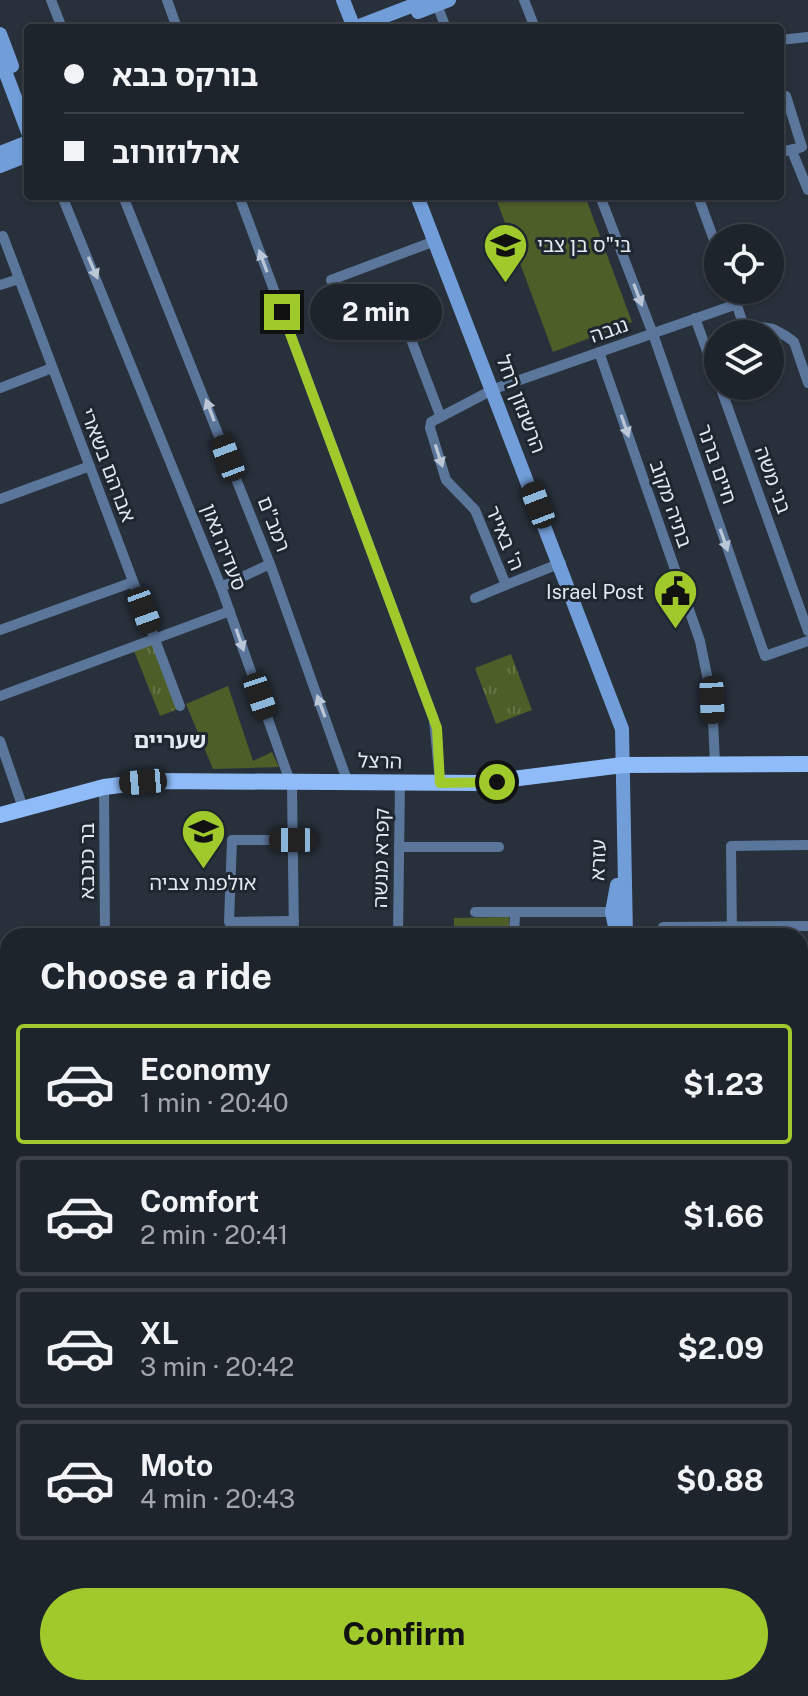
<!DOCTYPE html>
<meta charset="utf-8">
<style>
body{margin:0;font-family:"Public Sans","Noto Sans Hebrew",sans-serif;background:#262c34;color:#f1f3f6;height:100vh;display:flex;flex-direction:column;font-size:30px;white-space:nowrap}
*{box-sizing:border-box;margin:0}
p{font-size:26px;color:#a1a4a9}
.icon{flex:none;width:44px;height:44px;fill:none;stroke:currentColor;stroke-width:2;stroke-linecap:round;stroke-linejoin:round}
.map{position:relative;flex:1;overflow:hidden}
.panel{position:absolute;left:0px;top:928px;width:808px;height:768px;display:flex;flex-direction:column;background:#1e242c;border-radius:24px 24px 0 0;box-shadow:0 2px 6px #0004,0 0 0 2px #3c4148}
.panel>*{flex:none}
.banner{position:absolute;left:24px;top:24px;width:760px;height:176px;border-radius:8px;box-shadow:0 2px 6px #0004,0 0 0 2px #3c4148;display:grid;align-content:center;height:176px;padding:0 40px;background:#1e242c}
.tools{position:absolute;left:704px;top:224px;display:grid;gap:16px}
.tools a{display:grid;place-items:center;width:80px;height:80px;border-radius:50%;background:#1e242c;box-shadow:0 2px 6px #0004,0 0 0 2px #3c4148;font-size:40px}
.end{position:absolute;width:36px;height:36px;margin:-18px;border:10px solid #a0c92c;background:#111;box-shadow:0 0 0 4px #111}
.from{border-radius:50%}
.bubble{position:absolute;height:56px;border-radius:28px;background:#1e242c;box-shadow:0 2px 6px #0004,0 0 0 2px #3c4148;font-size:26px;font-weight:700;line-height:56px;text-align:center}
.car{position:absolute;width:24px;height:48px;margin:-24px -12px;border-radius:10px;box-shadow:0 0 6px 2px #0007;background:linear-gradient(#222 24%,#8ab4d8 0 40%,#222 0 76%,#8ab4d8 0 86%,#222 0)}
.banner b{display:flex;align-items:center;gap:28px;height:76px;font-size:30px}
.banner b+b{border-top:2px solid #3c4148}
.banner i{width:20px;height:20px;background:#f1f3f6}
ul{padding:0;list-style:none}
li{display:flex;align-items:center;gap:24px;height:120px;margin:0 16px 12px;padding:0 24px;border:4px solid #3c4148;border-radius:8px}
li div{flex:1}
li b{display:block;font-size:30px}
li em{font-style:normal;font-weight:700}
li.selected{border-color:#a0c92c}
li>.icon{width:72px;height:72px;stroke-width:1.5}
h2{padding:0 40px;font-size:36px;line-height:96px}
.button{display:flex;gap:16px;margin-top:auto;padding:16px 40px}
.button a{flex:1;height:92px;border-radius:48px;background:#a0c92c;color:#111;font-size:32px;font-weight:700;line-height:92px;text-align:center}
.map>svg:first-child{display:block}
.grass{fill:#4d5e29}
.park{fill:url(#park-tufts)}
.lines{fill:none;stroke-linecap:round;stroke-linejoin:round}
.street{stroke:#5b769b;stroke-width:10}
.secondary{stroke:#719ed9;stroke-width:14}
.primary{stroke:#8fbcf9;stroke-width:16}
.oneway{fill:#bbc6d6}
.route{stroke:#a0c92c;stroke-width:10}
.labels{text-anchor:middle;stroke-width:6;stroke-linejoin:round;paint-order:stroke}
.poi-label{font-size:20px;fill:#e4e9f0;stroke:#1e2630;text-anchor:start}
.street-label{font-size:20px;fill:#e4e9f0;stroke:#1e2630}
.neighbourhood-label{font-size:22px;font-weight:bold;fill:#e4e9f0;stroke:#1e2630}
</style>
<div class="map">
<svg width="808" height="1696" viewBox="0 0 808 1696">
<defs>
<pattern id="park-tufts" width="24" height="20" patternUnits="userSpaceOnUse" patternTransform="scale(2)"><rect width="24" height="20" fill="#4d5e29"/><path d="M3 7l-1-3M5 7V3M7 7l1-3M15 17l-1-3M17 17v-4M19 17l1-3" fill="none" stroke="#667548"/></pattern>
</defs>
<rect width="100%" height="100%" fill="#28303b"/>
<g class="grass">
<path d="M495 196H585L632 322 553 352Z"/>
<path d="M228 686 253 761 272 752 279 767 213 769 186 704Z"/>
</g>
<g class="park">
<path d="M152 644 178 709 160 716 134 651Z"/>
<path d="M511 654 532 710 496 724 475 668Z"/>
<path d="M509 917 510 936H454V918Z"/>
</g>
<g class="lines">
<g class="street">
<path d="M51 0 62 28"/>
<path d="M167 0 177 28"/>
<path d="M524 0 535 28"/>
<path d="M437 5 446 28"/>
<path d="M780 40 808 37"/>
<path d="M786 96 802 147"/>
<path d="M792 151 808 190"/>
<path d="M780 152 799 148"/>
<path d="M62 196 221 587 292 787 294 936"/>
<path d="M123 196 270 564 347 780"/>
<path d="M239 196 434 720 440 783"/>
<path d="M600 196 653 334 765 656 808 641"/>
<path d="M698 196 718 251"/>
<path d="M3 236 180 706"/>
<path d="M331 280 435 241"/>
<path d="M0 285 19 279"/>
<path d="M732 290 743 324 773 329 786 336 794 342 808 383"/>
<path d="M695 318 718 381"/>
<path d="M404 321 440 415"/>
<path d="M599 352 700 641 712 700 715 763"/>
<path d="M720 386 808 631"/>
<path d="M0 388 52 368"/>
<path d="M0 499 90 466"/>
<path d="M561 563 506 585 475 510 446 480 430 428 431 422 494 389 737 304"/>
<path d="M221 587 270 564"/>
<path d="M475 598 506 585"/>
<path d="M0 630 133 582"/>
<path d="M0 696 230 611"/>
<path d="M0 741 22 805"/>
<path d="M104 787 105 936"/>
<path d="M293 840H232L229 922 294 921"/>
<path d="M399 847H499"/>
<path d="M475 912H612"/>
<path d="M663 927 808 926"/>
<path d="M398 936 400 781"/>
<path d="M514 936 515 913"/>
<path d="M732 936 731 846 808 845"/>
<path d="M0 1058H8"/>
<path d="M800 1165H808"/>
<path d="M800 1309H808"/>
<path d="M0 1612H8"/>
<path d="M800 1654H808"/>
<path d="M276 1688V1696"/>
<path d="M59 1696V1688"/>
<path d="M193 1696 194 1688"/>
<path d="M452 1696V1688"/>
<path d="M769 1696V1688"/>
</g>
<g class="secondary">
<path d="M343 0 354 28 427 0"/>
<path d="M418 12 449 0"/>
<path d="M0 34 12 66"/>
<path d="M0 58 28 132"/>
<path d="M0 153 28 142"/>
<path d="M0 166 28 155"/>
<path d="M417 196 622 729 626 936"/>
<path d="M617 885 612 912 617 936"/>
<path d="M800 1421H808"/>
<path d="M800 1433H808"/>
<path d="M0 1437 8 1438"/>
<path d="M622 1688V1696"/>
<path d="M612 1696V1688"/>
</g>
<path class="primary" d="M0 815 104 787 152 781 480 783 623 765 808 764"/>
</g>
<defs><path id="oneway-solid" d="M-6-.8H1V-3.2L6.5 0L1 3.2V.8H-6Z" transform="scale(2)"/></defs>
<g class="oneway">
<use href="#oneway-solid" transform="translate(263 261) rotate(-110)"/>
<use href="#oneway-solid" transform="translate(93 268) rotate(67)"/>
<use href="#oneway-solid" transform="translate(638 295) rotate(69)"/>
<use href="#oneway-solid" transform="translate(210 410) rotate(-111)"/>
<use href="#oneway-solid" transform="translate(625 426) rotate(71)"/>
<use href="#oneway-solid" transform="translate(439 456) rotate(72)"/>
<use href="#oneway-solid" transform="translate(724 540) rotate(71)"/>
<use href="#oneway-solid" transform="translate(240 640) rotate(71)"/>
<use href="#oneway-solid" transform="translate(321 706) rotate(-110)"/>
</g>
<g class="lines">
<path class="route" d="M282 312 437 728 440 783 497 782"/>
</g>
<defs>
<symbol id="school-pin" viewBox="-11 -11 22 30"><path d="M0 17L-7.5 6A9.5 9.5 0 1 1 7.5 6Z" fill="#a0c92c" stroke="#1e2630"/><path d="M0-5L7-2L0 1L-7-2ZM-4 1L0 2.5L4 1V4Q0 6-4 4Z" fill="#111"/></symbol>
<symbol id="civic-pin" viewBox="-11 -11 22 30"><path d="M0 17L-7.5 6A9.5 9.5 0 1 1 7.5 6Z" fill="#a0c92c" stroke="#1e2630"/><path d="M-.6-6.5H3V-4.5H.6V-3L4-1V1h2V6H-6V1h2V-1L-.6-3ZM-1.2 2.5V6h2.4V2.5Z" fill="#111"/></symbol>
</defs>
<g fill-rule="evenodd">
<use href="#school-pin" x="480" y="220" width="51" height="69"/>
<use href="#civic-pin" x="650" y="566" width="51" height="69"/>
<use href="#school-pin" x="178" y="806" width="51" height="69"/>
</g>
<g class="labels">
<g class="poi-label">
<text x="537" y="252">בי"ס בן צבי</text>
<text x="644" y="599" text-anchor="end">Israel Post</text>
<text x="203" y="890" text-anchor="middle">אולפנת צביה</text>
</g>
<g class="street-label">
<text transform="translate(609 330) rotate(-19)" y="7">נגבה</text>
<text transform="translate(521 404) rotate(69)" y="7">הרשנזון רחל</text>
<text transform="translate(717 464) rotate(71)" y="7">חיים ברנר</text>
<text transform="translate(108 465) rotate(69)" y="7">אברהם בשארי</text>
<text transform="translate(773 480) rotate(70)" y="7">בני משה</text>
<text transform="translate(671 504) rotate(71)" y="7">בתיה מקוב</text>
<text transform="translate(274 524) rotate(69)" y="7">רמב"ם</text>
<text transform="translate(505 538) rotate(67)" y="7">ה' באייר</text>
<text transform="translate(224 547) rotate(69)" y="7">סעדיה גאון</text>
<text transform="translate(380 761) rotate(2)" y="7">הרצל</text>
<text transform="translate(381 858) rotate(-89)" y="7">קפרא מנשה</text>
<text transform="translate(598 860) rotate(-88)" y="7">עזרא</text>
<text transform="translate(87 861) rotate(-90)" y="7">בר כוכבא</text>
</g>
<g class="neighbourhood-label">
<text x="170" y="748">שעריים</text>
</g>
</g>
</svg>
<div class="tools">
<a><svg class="icon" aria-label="locate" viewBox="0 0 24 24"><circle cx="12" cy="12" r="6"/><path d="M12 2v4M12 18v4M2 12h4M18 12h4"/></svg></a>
<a><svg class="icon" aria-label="layers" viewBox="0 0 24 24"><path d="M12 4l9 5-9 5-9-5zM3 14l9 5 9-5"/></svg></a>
</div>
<i class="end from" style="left:497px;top:782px"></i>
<i class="end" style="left:282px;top:312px"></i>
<div class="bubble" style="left:310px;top:284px;width:132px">2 min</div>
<i class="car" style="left:228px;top:458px;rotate:339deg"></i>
<i class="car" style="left:538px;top:505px;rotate:339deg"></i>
<i class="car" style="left:144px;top:610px;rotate:160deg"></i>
<i class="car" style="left:260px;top:696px;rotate:161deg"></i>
<i class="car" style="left:712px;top:700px;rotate:178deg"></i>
<i class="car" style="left:143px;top:782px;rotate:265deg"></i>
<i class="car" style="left:293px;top:840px;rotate:270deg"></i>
<div class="banner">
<b><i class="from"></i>בורקס בבא</b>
<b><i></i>ארלוזורוב</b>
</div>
<section class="panel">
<h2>Choose a ride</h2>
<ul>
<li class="selected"><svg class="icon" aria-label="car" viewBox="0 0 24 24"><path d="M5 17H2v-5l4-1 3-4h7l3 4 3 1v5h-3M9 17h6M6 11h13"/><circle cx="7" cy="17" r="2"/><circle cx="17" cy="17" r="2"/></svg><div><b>Economy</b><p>1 min · 20:40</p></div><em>$1.23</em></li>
<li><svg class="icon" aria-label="car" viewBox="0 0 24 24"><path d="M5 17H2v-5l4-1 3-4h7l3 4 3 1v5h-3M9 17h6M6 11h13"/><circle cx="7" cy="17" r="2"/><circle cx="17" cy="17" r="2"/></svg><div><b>Comfort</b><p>2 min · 20:41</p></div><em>$1.66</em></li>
<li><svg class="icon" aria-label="car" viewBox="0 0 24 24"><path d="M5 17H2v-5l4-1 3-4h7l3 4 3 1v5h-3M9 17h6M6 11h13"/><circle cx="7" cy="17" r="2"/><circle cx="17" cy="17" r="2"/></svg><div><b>XL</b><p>3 min · 20:42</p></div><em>$2.09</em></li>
<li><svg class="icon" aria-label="car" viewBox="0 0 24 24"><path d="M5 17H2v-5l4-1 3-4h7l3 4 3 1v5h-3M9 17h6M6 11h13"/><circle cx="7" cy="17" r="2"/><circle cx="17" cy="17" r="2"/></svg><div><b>Moto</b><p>4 min · 20:43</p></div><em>$0.88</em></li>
</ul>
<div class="button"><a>Confirm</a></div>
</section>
</div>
